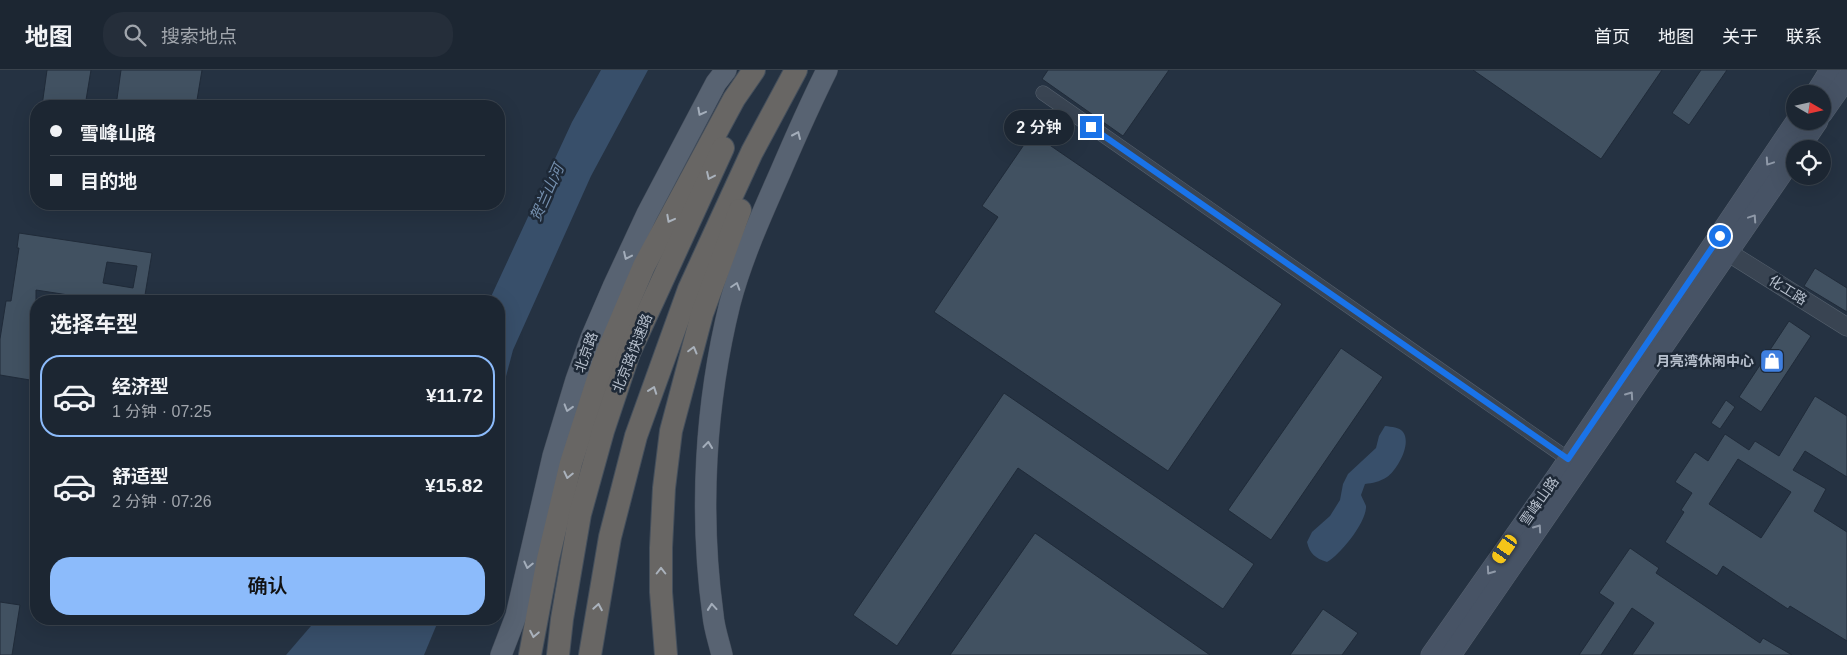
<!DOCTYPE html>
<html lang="zh">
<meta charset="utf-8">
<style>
body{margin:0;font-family:Helvetica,"Noto Sans SC",sans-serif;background:#252e3a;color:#f1f3f6;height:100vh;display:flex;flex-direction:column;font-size:19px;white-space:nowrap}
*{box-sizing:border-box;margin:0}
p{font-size:16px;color:#a0a5ac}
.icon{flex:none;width:28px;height:28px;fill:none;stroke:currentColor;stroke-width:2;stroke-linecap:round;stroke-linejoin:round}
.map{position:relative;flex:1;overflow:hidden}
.side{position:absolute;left:30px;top:225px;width:475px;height:330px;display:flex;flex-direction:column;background:#1c2632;border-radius:20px;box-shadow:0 5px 20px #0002,0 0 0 1px #3a434d}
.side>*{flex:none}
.hud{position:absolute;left:30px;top:30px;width:475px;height:110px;border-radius:20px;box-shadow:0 5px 20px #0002,0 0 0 1px #3a434d;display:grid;align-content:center;height:110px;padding:0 20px;background:#1c2632}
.needle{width:32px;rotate:99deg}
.fabs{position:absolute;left:1786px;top:15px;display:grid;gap:10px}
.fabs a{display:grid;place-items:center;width:45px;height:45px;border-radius:50%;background:#1c2632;box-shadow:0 5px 20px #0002,0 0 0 1px #3a434d;font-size:25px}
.end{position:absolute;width:22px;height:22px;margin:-11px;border:6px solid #1a73e8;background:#fff;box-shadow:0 0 0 2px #fff}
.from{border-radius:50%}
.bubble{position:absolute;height:35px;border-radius:18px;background:#1c2632;box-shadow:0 5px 20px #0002,0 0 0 1px #3a434d;font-size:16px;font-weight:600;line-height:35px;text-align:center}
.car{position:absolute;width:15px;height:30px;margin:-15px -8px;border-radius:6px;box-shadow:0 0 4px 1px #0007;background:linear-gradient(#f5c518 24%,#345 0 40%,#f5c518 0 76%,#345 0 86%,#f5c518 0)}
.hud b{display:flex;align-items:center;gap:18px;height:48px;font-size:19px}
.hud b+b{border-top:1px solid #3a434d}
.hud i{width:12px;height:12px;background:#f1f3f6}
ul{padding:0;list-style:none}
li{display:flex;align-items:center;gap:15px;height:82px;margin:0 10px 8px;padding:0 10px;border:2px solid transparent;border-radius:20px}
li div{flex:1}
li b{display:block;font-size:19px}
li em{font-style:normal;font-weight:600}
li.active{border-color:#8cbbfb}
li>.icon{width:45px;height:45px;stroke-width:1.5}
h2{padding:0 20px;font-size:22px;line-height:60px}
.action{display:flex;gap:10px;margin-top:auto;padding:10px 20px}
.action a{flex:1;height:58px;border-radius:20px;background:#8cbbfb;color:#111;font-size:20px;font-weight:600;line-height:58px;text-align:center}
header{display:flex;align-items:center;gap:30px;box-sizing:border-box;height:70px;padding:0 25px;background:#1c2632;border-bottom:1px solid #3a434d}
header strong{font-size:24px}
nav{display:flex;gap:28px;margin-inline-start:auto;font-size:18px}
.search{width:350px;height:45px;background:#252e3a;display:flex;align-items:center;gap:12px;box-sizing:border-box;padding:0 18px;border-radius:20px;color:#a0a5ac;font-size:19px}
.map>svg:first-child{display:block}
.water{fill:#384f6a}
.building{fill:#415161;stroke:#202b39;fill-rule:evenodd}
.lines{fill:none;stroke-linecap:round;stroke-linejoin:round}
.minor-casing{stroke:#57626f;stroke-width:15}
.tertiary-casing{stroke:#57626f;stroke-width:19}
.secondary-casing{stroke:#57626f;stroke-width:21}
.primary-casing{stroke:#434d5b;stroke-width:22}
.trunk-casing{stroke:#444f5c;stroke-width:24}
.minor{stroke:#394452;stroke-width:14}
.tertiary{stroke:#394452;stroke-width:18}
.secondary{stroke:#475365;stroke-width:20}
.primary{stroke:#586372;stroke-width:21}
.trunk{stroke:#686664;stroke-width:22}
.oneway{stroke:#a3adba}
.oneway2{stroke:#8f99a8}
.oneway3{stroke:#aab2bc}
.route{stroke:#1a73e8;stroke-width:6}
.labels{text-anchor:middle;stroke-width:5;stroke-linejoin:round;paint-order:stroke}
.street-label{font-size:14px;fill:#b6bfcc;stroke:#1e2937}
.poi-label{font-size:14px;font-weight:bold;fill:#b6bfcc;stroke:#1e2937;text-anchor:end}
.water-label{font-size:15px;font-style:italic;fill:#7691b0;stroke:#1e2937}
</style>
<header>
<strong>地图</strong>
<div class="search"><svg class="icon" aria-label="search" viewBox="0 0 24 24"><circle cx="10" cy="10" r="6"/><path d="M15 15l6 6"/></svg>搜索地点</div>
<nav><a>首页</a><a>地图</a><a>关于</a><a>联系</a></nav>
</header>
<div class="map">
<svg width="1847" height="585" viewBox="0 0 1847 585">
<rect width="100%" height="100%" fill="#253242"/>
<g class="water">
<path d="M601 0H648L591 106 513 280 499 333V231H489L572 52Z"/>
<path d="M1385 356C1392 357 1399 357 1403 362 1412 374 1397 400 1387 407 1379 412 1373 413 1365 414L1361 425C1362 428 1365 433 1366 436 1367 452 1340 485 1327 492 1315 488 1310 484 1307 472L1312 462 1330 446 1340 430 1343 414 1348 404 1376 378 1379 366Z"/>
<path d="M317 549H439L424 585H286Z"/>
</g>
<g class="building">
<path d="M47 0H91L85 36H42Z"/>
<path d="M121 0H202L196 36H116Z"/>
<path d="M1048 0H1169L1123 66 1042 9Z"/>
<path d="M1473 0H1662L1601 89Z"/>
<path d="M1701 0H1727L1689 55 1672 43Z"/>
<path d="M1032 63 1282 234 1168 401 934 242 998 147 982 136Z"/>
<path d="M19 163 152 183 144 231H121L101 228V230L36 220V311L0 305V269L6 231H11L19 178H17ZM107 192 137 196 133 218 103 213Z"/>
<path d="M1815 198 1847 218V242L1804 216Z"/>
<path d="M1789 251 1811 266 1761 342 1739 327Z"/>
<path d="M1341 278 1383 307 1271 470 1228 440Z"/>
<path d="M1004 323 1254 494 1223 539 1018 398 897 576 853 545Z"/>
<path d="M1815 326 1847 346V407L1805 381 1793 400 1826 419 1814 441 1847 462V571L1790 536 1788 539 1723 496 1717 506 1665 472 1684 442 1681 440 1692 423 1675 412 1695 382 1708 391 1725 364 1749 380 1755 371 1779 386ZM1738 389 1791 422 1761 468 1709 434Z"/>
<path d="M1726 330 1735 337 1720 359 1711 353Z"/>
<path d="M1035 463 1210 585H950Z"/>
<path d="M1630 478 1659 498 1656 503 1760 573 1763 568 1792 585H1632L1654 553 1632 538 1601 585H1579L1614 533 1599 523Z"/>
<path d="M0 532 20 535 12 585H0Z"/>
<path d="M1323 539 1358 563 1342 585H1290Z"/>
</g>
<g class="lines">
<defs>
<path id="minor" d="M1043 23 1568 389"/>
<path id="tertiary" d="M1729 183 1847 257"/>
<g id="secondary">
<path d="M1815 24 1830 0"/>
<path d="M1822 44 1847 8"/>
<path d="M1799 79 1818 51"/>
<path d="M1431 585 1559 403 1796 51"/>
<path d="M1451 585 1795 85"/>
</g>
<g id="primary">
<path d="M501 585 516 546 553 386 576 310 591 268 613 217 647 144 716 13 726 0"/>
<path d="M722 585C719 572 714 558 713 545 699 442 705 334 730 233 742 188 761 146 780 103 795 68 810 34 827 0"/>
</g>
<g id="trunk">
<path d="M530 585 548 489 571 393 604 290 644 196 734 29 754 0"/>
<path d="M558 585 562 549 580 444 603 361 629 283 723 78"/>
<path d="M590 585 610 467 636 366 689 219 752 82 796 0"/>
<path d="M666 585 661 522V478L664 418 671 361 702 244 740 140"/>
</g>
</defs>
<use href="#minor" class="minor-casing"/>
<use href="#tertiary" class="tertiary-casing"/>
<use href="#secondary" class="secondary-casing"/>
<use href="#primary" class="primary-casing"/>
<use href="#trunk" class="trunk-casing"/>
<use href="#minor" class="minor"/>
<use href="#tertiary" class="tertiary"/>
<use href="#secondary" class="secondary"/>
<use href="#primary" class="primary"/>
<use href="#trunk" class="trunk"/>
</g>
<defs><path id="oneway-chevron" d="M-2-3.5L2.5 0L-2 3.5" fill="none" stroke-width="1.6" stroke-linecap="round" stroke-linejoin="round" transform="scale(1.25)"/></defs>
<g class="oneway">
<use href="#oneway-chevron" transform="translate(701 42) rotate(118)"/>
<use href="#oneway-chevron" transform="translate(797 65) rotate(-66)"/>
<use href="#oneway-chevron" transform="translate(627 186) rotate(115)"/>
<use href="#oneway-chevron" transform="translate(736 216) rotate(-72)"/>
<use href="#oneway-chevron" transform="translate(568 338) rotate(107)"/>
<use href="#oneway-chevron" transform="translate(708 375) rotate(-84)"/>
<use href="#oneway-chevron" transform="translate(528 495) rotate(103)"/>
<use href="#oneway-chevron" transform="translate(712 537) rotate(-95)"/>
</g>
<g class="oneway2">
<use href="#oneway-chevron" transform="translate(1769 92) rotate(124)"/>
<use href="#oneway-chevron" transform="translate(1753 148) rotate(-56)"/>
<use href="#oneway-chevron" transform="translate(1630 325) rotate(-55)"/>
<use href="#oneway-chevron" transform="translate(1538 458) rotate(-55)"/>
<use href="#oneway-chevron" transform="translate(1490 501) rotate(125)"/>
</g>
<g class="oneway3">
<use href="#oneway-chevron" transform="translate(710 106) rotate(115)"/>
<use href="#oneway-chevron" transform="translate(670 149) rotate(118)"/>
<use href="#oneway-chevron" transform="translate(693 280) rotate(-75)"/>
<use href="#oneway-chevron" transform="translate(653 320) rotate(-70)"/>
<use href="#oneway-chevron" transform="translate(568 405) rotate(103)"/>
<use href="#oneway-chevron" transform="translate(661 501) rotate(-90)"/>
<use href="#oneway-chevron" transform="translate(598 537) rotate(-80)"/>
<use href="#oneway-chevron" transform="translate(534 564) rotate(101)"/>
</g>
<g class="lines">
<path class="route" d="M1091 57 1568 389 1720 166"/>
</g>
<defs>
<symbol id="shop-square" viewBox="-11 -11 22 22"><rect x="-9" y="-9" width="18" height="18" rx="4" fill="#3f7fe0" stroke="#1e2937"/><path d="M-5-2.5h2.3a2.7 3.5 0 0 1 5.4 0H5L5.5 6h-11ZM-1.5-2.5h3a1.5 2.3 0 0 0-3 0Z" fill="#fff"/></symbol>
</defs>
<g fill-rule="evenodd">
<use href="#shop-square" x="1758" y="277" width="28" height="28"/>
</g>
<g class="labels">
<g class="street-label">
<text transform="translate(1788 220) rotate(32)" y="5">化工路</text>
<text transform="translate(586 282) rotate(-70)" y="5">北京路</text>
<text transform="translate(632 283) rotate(-68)" y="5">北京路快速路</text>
<text transform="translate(1539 431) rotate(-55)" y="5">雪峰山路</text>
</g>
<g class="poi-label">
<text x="1754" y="296">月亮湾休闲中心</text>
</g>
<g class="water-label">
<text transform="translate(547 123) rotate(-66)" y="5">贺兰山河</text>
</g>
</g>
</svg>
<div class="fabs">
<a><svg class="needle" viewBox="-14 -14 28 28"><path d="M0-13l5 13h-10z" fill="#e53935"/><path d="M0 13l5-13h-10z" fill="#a0a5ac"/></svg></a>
<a><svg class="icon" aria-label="locate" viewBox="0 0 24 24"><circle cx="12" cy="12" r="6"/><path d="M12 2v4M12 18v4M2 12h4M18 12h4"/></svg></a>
</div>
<i class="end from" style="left:1720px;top:166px"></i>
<i class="end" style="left:1091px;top:57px"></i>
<div class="bubble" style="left:1004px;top:40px;width:70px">2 分钟</div>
<i class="car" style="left:1505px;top:479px;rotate:215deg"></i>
<div class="hud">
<b><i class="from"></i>雪峰山路</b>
<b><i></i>目的地</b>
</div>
<section class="side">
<h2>选择车型</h2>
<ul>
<li class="active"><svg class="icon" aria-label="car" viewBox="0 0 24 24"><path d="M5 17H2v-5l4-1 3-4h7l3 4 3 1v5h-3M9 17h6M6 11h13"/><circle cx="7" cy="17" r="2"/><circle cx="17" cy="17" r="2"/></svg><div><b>经济型</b><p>1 分钟 · 07:25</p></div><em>¥11.72</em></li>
<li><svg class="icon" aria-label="car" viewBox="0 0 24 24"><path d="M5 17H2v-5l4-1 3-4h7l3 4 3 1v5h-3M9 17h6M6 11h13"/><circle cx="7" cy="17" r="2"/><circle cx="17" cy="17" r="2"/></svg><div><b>舒适型</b><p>2 分钟 · 07:26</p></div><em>¥15.82</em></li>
</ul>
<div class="action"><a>确认</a></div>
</section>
</div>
